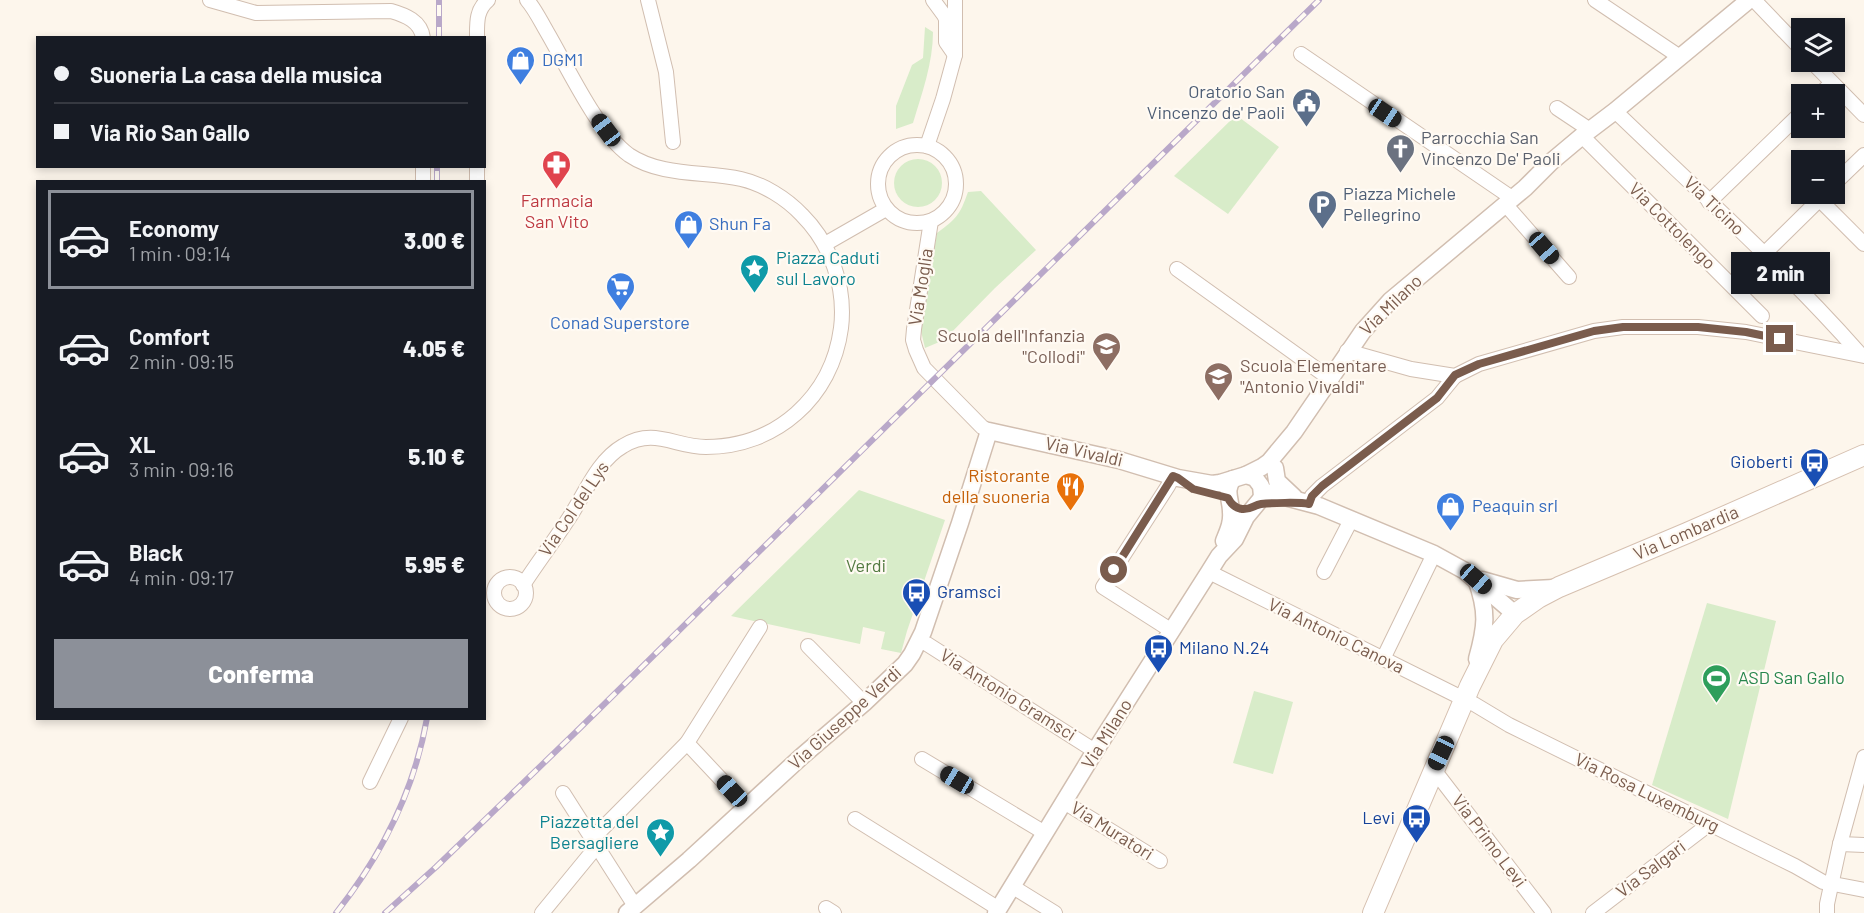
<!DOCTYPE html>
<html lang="it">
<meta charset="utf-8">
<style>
body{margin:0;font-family:Barlow,sans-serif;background:#20242c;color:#f1f3f6;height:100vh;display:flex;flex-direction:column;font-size:22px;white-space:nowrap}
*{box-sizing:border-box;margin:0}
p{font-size:20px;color:#9ea1a6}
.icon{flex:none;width:33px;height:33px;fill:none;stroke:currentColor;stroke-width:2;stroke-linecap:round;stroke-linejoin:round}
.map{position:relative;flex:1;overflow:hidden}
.panel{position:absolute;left:36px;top:180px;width:450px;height:540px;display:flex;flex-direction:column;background:#171b24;border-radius:0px;box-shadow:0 3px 9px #0003}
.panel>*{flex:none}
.banner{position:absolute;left:36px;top:36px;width:450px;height:132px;border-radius:0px;box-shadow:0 3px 9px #0003;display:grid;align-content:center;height:132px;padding:0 18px;background:#171b24}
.buttons{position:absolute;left:1791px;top:18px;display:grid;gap:12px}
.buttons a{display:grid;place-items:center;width:54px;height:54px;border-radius:0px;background:#171b24;box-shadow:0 3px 9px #0003;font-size:30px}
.end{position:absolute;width:27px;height:27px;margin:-14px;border:8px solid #7a5c4d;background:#fff;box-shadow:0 0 0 3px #fff}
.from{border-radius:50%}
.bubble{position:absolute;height:42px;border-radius:0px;background:#171b24;box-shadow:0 3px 9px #0003;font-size:20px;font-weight:800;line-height:42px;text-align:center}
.car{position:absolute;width:18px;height:36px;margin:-18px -9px;border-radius:8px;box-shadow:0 0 4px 2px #0007;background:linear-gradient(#222 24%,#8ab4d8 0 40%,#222 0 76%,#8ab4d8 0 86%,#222 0)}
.banner b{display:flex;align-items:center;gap:21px;height:57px;font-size:22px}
.banner b+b{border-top:2px solid #363941}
.banner i{width:15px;height:15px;background:#f1f3f6}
ul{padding:10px 0 0;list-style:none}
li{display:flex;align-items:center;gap:18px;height:99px;margin:0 12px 9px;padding:0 6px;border:3px solid transparent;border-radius:0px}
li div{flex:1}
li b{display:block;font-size:22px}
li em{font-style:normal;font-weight:800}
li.active{border-color:#8c9099}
li>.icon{width:54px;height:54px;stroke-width:1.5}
.button{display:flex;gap:12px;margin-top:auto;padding:12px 18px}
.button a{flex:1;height:69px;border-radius:0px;background:#8c9099;color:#fff;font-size:24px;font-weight:800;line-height:69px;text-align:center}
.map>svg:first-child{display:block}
.green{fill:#d8ecc9}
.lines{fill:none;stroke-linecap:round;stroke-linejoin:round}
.minor-casing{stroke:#d1beb0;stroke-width:16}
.tertiary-casing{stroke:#d1beb0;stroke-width:19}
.secondary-casing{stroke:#d6c0b0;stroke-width:22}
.minor{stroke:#fff;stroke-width:14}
.tertiary{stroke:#fff;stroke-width:16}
.secondary{stroke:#fff;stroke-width:20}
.rail-casing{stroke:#b9a8c9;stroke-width:6}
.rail{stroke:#fffaf3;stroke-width:4;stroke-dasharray:11;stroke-linecap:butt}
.route{stroke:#7a5c4d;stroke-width:8}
.labels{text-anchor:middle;stroke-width:4.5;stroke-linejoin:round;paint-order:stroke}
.shop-label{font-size:18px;fill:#366cbe;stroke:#fffaf3;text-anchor:start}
.service-label{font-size:18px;fill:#4e5e75;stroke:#fffaf3;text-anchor:end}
.worship-label{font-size:18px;fill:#5b616d;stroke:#fffaf3;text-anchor:start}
.health-label{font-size:18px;fill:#be3a42;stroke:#fffaf3}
.street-label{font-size:18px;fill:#7a5c4d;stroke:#fffaf3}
.culture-label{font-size:18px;fill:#0d838f;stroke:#fffaf3;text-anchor:start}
.education-label{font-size:18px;fill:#785e54;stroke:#fffaf3;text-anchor:end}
.transit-label{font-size:18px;fill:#164399;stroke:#fffaf3;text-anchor:end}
.food-label{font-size:18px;fill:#c56008;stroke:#fffaf3;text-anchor:end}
.park-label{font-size:18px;fill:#537a41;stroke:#fffaf3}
.leisure-label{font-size:18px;fill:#27864d;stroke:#fffaf3;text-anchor:start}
</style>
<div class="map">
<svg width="1864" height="913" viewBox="0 0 1864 913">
<rect width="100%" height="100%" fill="#fdf6ec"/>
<g class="green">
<path d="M925 27 933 32C933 63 922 93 913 123L896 129V106L912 65 923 58Z"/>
<path d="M1236 115 1279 147 1228 214 1174 176Z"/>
<circle cx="918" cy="183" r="24"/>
<path d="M981 191 1036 250 995 288 944 340 925 348 920 327 937 233C956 219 960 215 968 192Z"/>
<path d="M859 490 945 520 907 631 901 653 881 649 885 632 863 627 860 644 731 616Z"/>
<path d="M1707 603 1776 621 1728 819 1652 785Z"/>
<path d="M1254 691 1293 702 1273 774 1233 763Z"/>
</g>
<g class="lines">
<defs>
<g id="minor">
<path d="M210 0 256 13 391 11C405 15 421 21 423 38"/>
<path d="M648 0 666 72 673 142"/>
<path d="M933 0 944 15 946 19V42L955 55"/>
<path d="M1595 0 1680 57"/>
<path d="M1754 0 1802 50"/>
<path d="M477 38C477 23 476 10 488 0"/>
<path d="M1301 54 1512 198"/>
<path d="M1812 62 1864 115"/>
<path d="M1820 94 1832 83"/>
<path d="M1557 108 1590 130"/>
<path d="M1615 111C1698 191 1784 268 1860 354"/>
<path d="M1582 136 1762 316"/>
<circle cx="917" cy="184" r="39"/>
<path d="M927 146 943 99 955 55V0"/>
<path d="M423 182V166"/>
<path d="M477 182V166"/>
<path d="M1834 184 1864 155"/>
<path d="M1819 199 1864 244"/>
<path d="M1709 202 1802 112"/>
<path d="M1505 204 1569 277"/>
<path d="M931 221 914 329 913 340 916 350 924 368 982 427 989 431"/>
<path d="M825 244 886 209"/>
<path d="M1764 254 1825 194"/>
<path d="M1177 269 1329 378"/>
<path d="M1347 351 1411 369 1455 376 1479 364 1594 331 1623 327H1698L1746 332 1864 356"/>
<path d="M1309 504 1312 496 1322 486 1437 398 1455 376"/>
<path d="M1209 572 1474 704 1509 725 1795 866 1823 882 1864 890"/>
<path d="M1324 572 1351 520"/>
<circle cx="510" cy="593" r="16"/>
<path d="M523 585C538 562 554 541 569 518 585 494 597 461 623 446 654 427 675 447 706 447 776 447 832 397 841 328 846 287 831 244 802 215 786 198 763 184 741 179 705 171 662 177 629 155 598 133 567 66 547 32 541 22 535 9 527 0"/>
<path d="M1172 631 1103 587 1168 486 1173 476"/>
<path d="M919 641 927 644 1095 751"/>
<path d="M808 646 864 703"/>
<path d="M1383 659 1434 554"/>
<path d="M922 759 1045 833"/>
<path d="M1434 770 1544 913"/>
<path d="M370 782 401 718"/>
<path d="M563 793 635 906"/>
<path d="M1064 802 1160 861"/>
<path d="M747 807 687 743 760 627"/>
<path d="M855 819 999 909"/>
<path d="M592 839 687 743"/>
<path d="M1840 844 1864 845"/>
<path d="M1013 887 1055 913"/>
<path d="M826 908 834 913"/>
<path d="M542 913 597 846"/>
<path d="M1593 913 1708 825"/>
<path d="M1827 913V904L1840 844 1864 757"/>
</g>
<g id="tertiary">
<path d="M1275 468 1277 481 1294 497"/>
<path d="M1262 491 1319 506 1434 554 1465 571 1515 614"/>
<path d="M1224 541C1228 531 1232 523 1231 512 1231 499 1224 491 1233 479"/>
<path d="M1476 579C1488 612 1486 627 1477 659"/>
<path d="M1482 580 1517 590 1554 588"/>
<path d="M627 913 689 860 801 757 864 703 905 664 912 654 923 632 960 523 989 431 1119 460 1178 478 1212 484 1220 483 1246 475 1262 467 1269 462 1294 432 1363 331 1390 301 1525 188 1551 162 1582 136 1615 111 1749 0"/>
<path d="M996 913 1095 751 1209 572 1219 556 1235 539 1246 517 1260 500 1262 496 1261 486 1255 478 1246 475"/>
</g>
<path id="secondary" d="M1373 913 1470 686 1493 640 1515 614 1538 598 1559 587 1687 533 1864 455"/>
</defs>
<use href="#minor" class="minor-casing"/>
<use href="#tertiary" class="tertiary-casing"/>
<use href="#secondary" class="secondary-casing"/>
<use href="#minor" class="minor"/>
<use href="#tertiary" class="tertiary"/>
<use href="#secondary" class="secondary"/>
<defs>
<g id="rail">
<path d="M439 38V0"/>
<path d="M437 182V166"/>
<path d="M336 913C382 855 414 792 427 718"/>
<path d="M385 913 436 867 580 728 1319 0"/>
</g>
</defs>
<use href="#rail" class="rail-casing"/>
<use href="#rail" class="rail"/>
</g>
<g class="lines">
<path class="route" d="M1114 570 1173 476 1178 478 1193 489 1228 498C1231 504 1235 508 1242 509 1250 510 1254 505 1261 504 1270 503 1300 502 1309 504L1312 496 1322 486 1437 398 1455 375 1479 364 1594 331 1623 327H1698L1746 332 1780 339"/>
</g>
<defs>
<symbol id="shop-pin" viewBox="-11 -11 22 30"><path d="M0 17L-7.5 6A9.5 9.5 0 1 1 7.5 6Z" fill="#3f7fe0" stroke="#fffaf3"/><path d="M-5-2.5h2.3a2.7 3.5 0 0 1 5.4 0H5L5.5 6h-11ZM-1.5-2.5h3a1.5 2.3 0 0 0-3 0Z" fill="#fff"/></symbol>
<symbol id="civic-pin" viewBox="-11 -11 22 30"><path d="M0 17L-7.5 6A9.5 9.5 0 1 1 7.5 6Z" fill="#5c6f8a" stroke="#fffaf3"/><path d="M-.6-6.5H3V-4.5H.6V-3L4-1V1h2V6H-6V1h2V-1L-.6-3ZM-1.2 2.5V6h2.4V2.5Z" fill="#fff"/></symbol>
<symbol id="church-pin" viewBox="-11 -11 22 30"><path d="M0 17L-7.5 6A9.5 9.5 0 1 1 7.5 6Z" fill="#6b7280" stroke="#fffaf3"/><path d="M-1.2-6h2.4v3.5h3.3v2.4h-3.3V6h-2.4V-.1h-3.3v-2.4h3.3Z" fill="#fff"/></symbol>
<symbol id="pharmacy-pin" viewBox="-11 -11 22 30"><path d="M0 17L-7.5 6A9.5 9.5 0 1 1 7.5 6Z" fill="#e0444e" stroke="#fffaf3"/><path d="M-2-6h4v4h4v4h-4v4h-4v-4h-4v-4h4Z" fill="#fff"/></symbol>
<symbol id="parking-pin" viewBox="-11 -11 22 30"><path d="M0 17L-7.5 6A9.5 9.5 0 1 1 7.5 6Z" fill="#5c6f8a" stroke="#fffaf3"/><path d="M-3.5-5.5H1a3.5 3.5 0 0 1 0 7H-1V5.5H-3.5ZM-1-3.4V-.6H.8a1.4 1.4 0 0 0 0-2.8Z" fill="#fff"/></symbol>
<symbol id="sight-pin" viewBox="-11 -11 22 30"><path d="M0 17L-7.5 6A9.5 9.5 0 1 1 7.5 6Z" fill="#0f9aa8" stroke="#fffaf3"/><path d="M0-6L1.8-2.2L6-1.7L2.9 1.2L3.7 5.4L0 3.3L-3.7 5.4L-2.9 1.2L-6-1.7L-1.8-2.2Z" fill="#fff"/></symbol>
<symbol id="supermarket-pin" viewBox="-11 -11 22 30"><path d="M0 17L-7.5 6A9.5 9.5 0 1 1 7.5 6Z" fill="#3f7fe0" stroke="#fffaf3"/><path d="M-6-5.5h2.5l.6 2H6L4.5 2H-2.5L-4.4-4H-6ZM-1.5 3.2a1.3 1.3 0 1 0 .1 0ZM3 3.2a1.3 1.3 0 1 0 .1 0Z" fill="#fff"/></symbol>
<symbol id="school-pin" viewBox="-11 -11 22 30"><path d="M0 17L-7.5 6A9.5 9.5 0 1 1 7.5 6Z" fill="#8d6e63" stroke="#fffaf3"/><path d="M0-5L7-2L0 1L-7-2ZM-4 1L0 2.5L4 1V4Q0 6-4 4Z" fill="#fff"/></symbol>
<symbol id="bus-pin" viewBox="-11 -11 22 30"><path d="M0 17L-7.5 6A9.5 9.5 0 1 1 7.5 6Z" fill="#1a4fb4" stroke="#fffaf3"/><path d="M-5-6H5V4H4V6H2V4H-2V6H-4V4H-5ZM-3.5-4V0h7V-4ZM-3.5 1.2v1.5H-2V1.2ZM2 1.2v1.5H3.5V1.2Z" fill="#fff"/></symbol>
<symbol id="restaurant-pin" viewBox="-11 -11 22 30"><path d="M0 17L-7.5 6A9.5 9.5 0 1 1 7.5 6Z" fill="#e8710a" stroke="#fffaf3"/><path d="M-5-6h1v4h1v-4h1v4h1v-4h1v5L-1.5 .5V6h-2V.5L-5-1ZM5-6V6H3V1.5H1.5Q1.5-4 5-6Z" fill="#fff"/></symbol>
<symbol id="stadium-pin" viewBox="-11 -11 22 30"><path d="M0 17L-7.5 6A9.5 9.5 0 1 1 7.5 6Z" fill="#2e9e5b" stroke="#fffaf3"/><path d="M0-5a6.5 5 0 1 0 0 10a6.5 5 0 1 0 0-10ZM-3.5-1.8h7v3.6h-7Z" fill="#fff"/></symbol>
</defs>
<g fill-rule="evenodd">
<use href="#shop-pin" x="504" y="44" width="33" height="45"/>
<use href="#civic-pin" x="1290" y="86" width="33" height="45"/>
<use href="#church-pin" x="1384" y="132" width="33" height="45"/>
<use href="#pharmacy-pin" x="540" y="148" width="33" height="45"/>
<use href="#parking-pin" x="1306" y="188" width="33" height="45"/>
<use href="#shop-pin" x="672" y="208" width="33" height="45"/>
<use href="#sight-pin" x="738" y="252" width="33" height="45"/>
<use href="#supermarket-pin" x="604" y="270" width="33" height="45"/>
<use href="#school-pin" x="1090" y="330" width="33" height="45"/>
<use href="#school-pin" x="1202" y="360" width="33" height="45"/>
<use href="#bus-pin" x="1798" y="446" width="33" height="45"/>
<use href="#restaurant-pin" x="1054" y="470" width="33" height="45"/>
<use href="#shop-pin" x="1434" y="490" width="33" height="45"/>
<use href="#bus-pin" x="900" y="576" width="33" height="45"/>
<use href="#bus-pin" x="1142" y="632" width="33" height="45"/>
<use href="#stadium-pin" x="1700" y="662" width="33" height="45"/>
<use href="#bus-pin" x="1400" y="802" width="33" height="45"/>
<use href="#sight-pin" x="644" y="816" width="33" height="45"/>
</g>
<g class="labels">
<g class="shop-label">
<text x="542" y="66">DGM1</text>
<text x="709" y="230">Shun Fa</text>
<text x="620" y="329" text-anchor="middle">Conad Superstore</text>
<text x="1472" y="512">Peaquin srl</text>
</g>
<g class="service-label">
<text x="1285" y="98">Oratorio San<tspan x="1285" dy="21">Vincenzo de' Paoli</tspan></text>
<text x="1343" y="200" text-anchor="start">Piazza Michele<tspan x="1343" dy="21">Pellegrino</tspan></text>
</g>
<g class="worship-label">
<text x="1421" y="144">Parrocchia San<tspan x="1421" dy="21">Vincenzo De' Paoli</tspan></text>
</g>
<g class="health-label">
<text x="557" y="207">Farmacia<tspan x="557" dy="21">San Vito</tspan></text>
</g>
<g class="street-label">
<text transform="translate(1714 206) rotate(44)" y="6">Via Ticino</text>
<text transform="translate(1672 226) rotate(45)" y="6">Via Cottolengo</text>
<text transform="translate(921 287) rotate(-81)" y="6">Via Moglia</text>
<text transform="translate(1391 305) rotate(-44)" y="6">Via Milano</text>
<text transform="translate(1084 452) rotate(13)" y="6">Via Vivaldi</text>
<text transform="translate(574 509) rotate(-56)" y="6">Via Col del Lys</text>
<text transform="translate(1686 533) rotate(-23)" y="6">Via Lombardia</text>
<text transform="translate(1336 636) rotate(26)" y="6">Via Antonio Canova</text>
<text transform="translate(1008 695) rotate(32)" y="6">Via Antonio Gramsci</text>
<text transform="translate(845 718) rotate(-42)" y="6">Via Giuseppe Verdi</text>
<text transform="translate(1107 734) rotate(-58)" y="6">Via Milano</text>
<text transform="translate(1647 793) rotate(26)" y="6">Via Rosa Luxemburg</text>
<text transform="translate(1112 831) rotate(32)" y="6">Via Muratori</text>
<text transform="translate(1489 841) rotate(53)" y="6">Via Primo Levi</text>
<text transform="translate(1651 869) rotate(-37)" y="6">Via Salgari</text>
</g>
<g class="culture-label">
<text x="776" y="264">Piazza Caduti<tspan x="776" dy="21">sul Lavoro</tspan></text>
<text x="639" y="828" text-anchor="end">Piazzetta del<tspan x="639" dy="21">Bersagliere</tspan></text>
</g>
<g class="education-label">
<text x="1085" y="342">Scuola dell'Infanzia<tspan x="1085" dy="21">"Collodi"</tspan></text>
<text x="1240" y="372" text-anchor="start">Scuola Elementare<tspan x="1240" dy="21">"Antonio Vivaldi"</tspan></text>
</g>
<g class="transit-label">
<text x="1793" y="468">Gioberti</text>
<text x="937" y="598" text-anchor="start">Gramsci</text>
<text x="1179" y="654" text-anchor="start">Milano N.24</text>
<text x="1395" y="824">Levi</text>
</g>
<g class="food-label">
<text x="1050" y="482">Ristorante<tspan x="1050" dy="21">della suoneria</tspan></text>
</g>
<g class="park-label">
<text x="866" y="572">Verdi</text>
</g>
<g class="leisure-label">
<text x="1738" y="684">ASD San Gallo</text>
</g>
</g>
</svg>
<div class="buttons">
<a><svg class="icon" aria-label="layers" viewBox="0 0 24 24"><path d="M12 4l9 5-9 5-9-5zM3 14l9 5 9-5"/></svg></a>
<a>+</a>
<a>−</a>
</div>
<i class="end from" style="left:1114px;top:570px"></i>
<i class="end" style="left:1780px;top:339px"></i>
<div class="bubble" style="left:1731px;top:252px;width:99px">2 min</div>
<i class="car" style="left:1385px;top:113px;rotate:124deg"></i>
<i class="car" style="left:606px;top:130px;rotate:323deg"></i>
<i class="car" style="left:1544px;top:248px;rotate:139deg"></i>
<i class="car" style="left:1476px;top:579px;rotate:131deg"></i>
<i class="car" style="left:1441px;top:753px;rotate:205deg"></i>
<i class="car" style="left:957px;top:780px;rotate:301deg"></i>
<i class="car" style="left:732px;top:791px;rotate:317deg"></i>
<div class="banner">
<b><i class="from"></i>Suoneria La casa della musica</b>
<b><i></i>Via Rio San Gallo</b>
</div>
<section class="panel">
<ul>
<li class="active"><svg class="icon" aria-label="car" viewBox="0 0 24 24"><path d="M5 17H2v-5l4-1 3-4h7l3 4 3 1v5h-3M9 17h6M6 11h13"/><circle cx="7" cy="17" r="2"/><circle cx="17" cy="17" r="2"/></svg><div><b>Economy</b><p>1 min · 09:14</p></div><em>3.00 €</em></li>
<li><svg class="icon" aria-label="car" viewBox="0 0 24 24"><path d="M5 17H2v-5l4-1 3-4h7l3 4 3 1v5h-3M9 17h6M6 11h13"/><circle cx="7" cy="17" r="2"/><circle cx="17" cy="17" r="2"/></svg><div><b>Comfort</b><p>2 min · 09:15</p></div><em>4.05 €</em></li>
<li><svg class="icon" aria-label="car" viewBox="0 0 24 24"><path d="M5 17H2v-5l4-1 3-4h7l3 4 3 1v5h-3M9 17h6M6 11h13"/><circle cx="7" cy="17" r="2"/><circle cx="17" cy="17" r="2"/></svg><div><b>XL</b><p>3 min · 09:16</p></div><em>5.10 €</em></li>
<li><svg class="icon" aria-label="car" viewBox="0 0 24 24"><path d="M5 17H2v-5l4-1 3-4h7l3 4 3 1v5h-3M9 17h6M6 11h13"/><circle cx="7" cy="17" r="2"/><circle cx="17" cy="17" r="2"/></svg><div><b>Black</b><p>4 min · 09:17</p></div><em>5.95 €</em></li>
</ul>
<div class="button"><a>Conferma</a></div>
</section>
</div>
